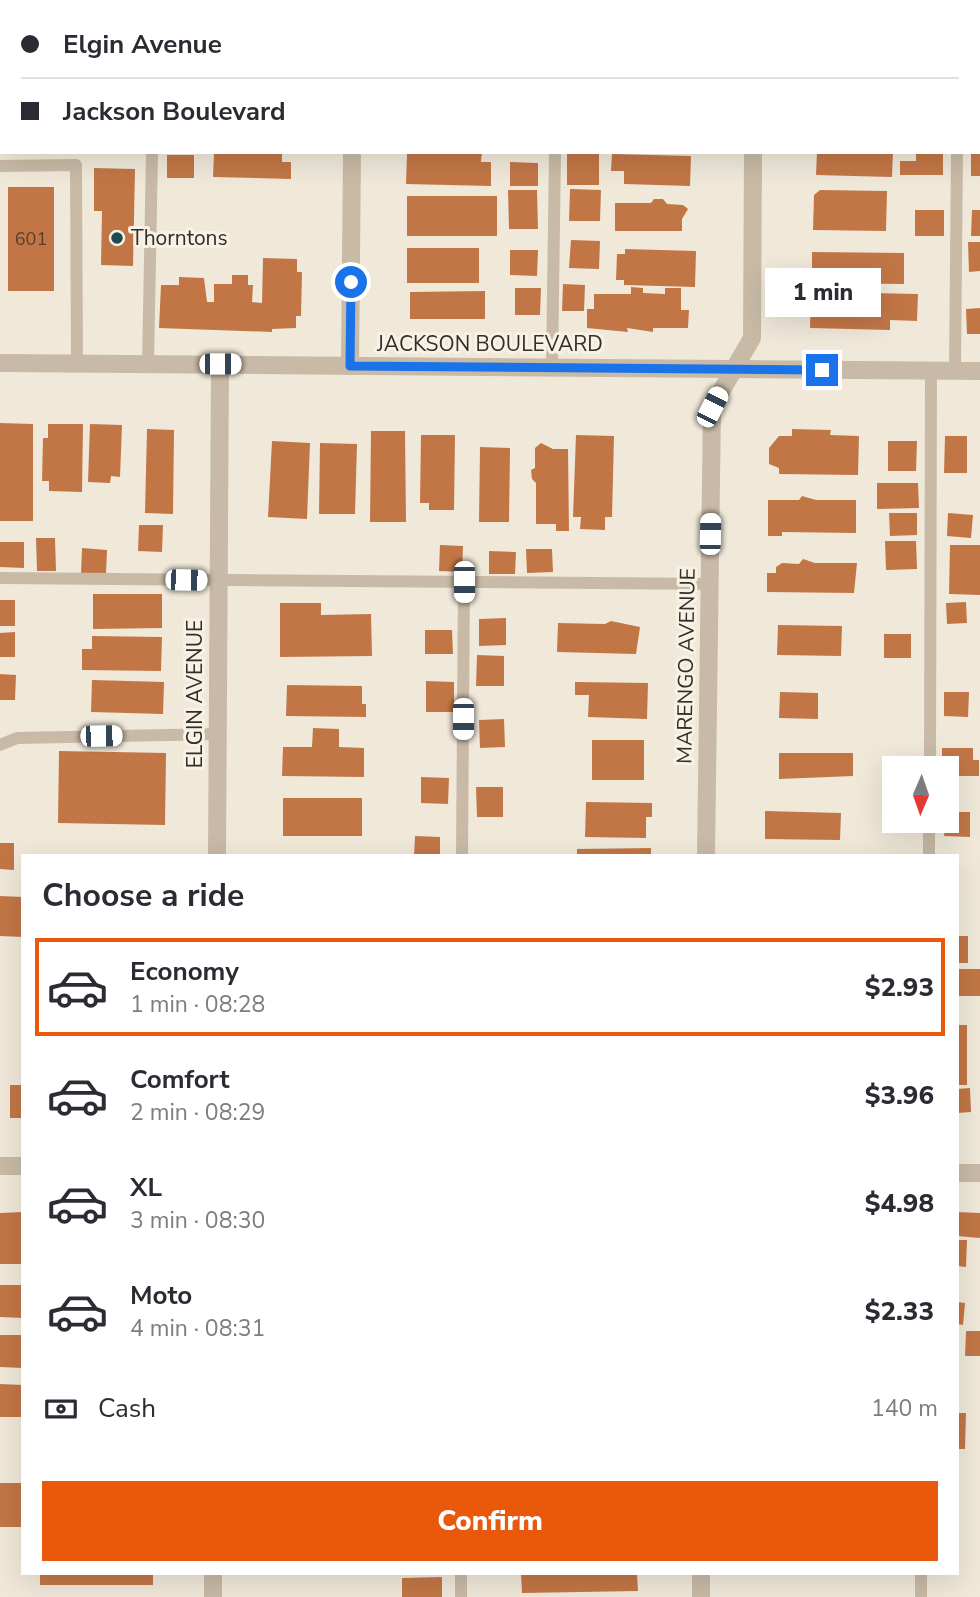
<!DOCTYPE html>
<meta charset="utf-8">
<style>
body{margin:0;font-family:"Nunito Sans",sans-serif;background:#f2f2f3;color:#2b2b33;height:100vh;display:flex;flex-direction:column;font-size:26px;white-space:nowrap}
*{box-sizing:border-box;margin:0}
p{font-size:23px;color:#7c7c81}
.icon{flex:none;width:38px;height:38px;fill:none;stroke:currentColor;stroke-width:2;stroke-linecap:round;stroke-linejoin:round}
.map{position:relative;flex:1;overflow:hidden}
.side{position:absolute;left:21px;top:854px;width:938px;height:721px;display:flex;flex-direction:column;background:#fff;border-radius:0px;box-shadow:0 7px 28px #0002}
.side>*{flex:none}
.hud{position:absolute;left:0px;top:0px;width:980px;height:154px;box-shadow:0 7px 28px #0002;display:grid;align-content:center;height:154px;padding:0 21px;background:#fff}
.needle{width:46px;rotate:182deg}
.fabs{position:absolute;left:882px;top:756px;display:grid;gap:14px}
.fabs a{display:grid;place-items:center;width:77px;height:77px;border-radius:0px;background:#fff;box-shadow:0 7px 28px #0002;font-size:35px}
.end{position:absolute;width:32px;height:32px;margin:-16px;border:9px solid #1a73e8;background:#fff;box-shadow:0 0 0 4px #fff}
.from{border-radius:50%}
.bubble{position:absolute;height:49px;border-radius:0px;background:#fff;box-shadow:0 7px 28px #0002;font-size:23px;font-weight:800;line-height:49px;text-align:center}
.car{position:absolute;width:21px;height:42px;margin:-21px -10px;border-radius:9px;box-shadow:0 0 5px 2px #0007;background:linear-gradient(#fff 24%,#345 0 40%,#fff 0 76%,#345 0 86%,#fff 0)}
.hud b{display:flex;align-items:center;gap:24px;height:66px;font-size:26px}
.hud b+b{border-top:2px solid #e1e1e2}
.hud i{width:18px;height:18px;background:#2b2b33}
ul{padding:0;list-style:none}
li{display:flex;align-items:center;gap:21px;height:98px;margin:0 14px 10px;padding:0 7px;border:4px solid transparent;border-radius:0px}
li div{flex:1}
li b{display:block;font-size:26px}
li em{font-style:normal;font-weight:800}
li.active{border-color:#ea580c}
li>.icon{width:63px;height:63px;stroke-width:1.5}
h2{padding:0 21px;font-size:32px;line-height:84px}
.pay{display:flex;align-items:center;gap:18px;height:77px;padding:0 21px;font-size:26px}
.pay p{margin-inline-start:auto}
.action{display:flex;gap:14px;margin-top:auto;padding:14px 21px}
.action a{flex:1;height:80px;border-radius:0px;background:#ea580c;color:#fff;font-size:28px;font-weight:800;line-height:80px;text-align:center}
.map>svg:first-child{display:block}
.building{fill:#c27646}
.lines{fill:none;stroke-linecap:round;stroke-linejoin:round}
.service{stroke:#c8baa6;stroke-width:12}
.minor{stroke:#c8baa6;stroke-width:18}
.tertiary{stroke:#c8baa6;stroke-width:18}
.route{stroke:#1a73e8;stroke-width:9}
.poi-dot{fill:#1e4954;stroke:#f8f2e6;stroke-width:2.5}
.labels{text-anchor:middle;stroke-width:6;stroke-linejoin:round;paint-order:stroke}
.number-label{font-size:18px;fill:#583f2f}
.poi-label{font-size:21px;fill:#342d27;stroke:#f8f2e6;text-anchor:start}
.street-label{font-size:21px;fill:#342d27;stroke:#f8f2e6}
</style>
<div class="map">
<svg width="980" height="1597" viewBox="0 0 980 1597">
<rect width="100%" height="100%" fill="#f0e9da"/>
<g class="building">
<path d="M214 152H282V162H291V179L213 177Z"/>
<path d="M414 152H482L481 162H491V186L406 184 407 153Z"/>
<rect x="567" y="152" width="32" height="33"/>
<path d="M817 152H893L892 177 816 175Z"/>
<path d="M916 152H943V175H900V161H916Z"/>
<rect x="971" y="152" width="9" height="24"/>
<path d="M612 154 691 156 690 186 624 184V171H611Z"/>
<rect x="167" y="155" width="27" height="23"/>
<path d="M510 162 538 163V186H510Z"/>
<path d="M94 168 135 169 133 266 101 265 102 211H94Z"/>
<rect x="8" y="187" width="46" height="104"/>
<path d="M570 189 601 190 600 221H569Z"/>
<path d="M508 190H537L538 229H509Z"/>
<path d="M820 190 887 191 886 231 813 230 814 195Z"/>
<rect x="407" y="196" width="90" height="40"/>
<path d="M654 199H663L667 204 683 205 688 209 682 219V231H615V203H651Z"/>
<rect x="915" y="210" width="29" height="26"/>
<path d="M972 210H980V236H971Z"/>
<path d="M571 240 600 241 599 269 569 268Z"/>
<path d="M968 242H980V271L969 272Z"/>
<rect x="407" y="248" width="72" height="35"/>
<path d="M625 249 696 251 695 287 624 285V280H616L617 254H625Z"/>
<path d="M510 250H538L537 276 510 275Z"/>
<path d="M812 252 904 253V284L812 283Z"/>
<path d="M263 258 297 259V272H302L301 316H296V328L272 329V332L159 328 161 285H179V277L204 278 207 302H214V284H232V275H248V285H253L252 302 262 303Z"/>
<path d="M563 284 585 285 584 311H562Z"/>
<path d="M631 287 643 288V293L665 294V288H681V310H689L688 328H653V332L627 328 628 332 587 328V309H594V294H631Z"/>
<path d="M811 287H827V292L918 294 917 321 890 320V330L810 328Z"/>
<path d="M515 288H541L540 315H515Z"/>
<path d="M485 291V319H410V292Z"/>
<path d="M980 308V334H967L966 309Z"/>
<path d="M0 423 33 424V521H0Z"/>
<path d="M48 424H83L82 492 49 491V481H42L43 438H48Z"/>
<path d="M90 424 122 425 120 477 111 476 110 483 88 482Z"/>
<path d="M147 429 174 430 173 514 145 513Z"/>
<path d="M792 429 831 430 830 435 859 436 858 475 779 474V468L769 464V448L779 436H792Z"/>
<path d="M371 431H405L406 522H370Z"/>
<path d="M421 435H455L454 510H429V503H420Z"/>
<path d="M576 435 614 436 612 517H605V530L580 529 581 517H573Z"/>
<path d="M945 436H967V473H944Z"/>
<path d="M272 441 310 443 307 519 268 517Z"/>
<path d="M888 441H917L916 471H888Z"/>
<path d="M320 443 357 444 355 514H319Z"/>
<path d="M541 443 553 449H568L569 531H556V524H536V483L532 479 531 470 535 468V448Z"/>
<path d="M480 447 510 448 509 522H479Z"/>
<path d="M877 483H918L919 508 877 509Z"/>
<path d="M802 496 816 500H856V533L782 532V536H768V500H799Z"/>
<path d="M889 513H917V535L890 536Z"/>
<path d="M948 513 973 515 971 538 947 536Z"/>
<path d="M139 525H163L162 552 138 551Z"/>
<path d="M36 538H55L56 571H37Z"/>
<path d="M885 541H916L917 569 886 570Z"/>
<path d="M0 542H24V568L0 567Z"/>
<path d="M440 545 463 546 462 572 439 571Z"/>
<path d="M950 545H980V595L949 594Z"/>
<path d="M82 548 107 550 106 574H81Z"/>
<path d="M526 549H552L553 572 527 573Z"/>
<path d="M489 551 516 552 515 574H489Z"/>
<path d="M803 559 815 563H857L854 593 767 592V573H776V567L782 563 799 564Z"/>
<path d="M93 594H162V628L93 629Z"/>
<rect x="0" y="600" width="15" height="26"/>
<path d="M966 602 967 623 947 624 946 603Z"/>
<path d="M280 603H321V615L371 614 372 656 280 657Z"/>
<path d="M506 618V645L479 646V619Z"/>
<path d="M611 621 640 627 636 654 557 652 558 623 605 624Z"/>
<path d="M778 625 842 626 841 656 777 655Z"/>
<path d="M425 630H452L453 654H425Z"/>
<path d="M15 632V657H0V633Z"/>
<rect x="884" y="634" width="27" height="24"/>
<path d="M92 636 162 637 161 671 82 670V649H92Z"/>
<path d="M477 655 504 656V686H476Z"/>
<path d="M0 674 16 675 15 700H0Z"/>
<path d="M92 680 164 682 163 714 91 712Z"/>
<path d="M426 681 454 682V712H426Z"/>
<path d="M575 682 648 683 647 719 588 717 589 695H575Z"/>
<path d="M287 685 362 686V704H366V717L286 716Z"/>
<path d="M780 692 818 693V719L779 718Z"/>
<path d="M944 692H969L968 717 944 716Z"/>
<path d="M504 719 505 747 480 748 479 720Z"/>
<path d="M313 728 339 729V747L364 748V777L282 776 283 747H312Z"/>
<rect x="592" y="740" width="52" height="40"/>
<path d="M942 748H973V760H979V776H947V768H942Z"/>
<path d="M59 751 166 753 165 825 58 823Z"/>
<path d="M779 753H853V776L779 779Z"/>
<path d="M421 777 449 778 448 804 421 803Z"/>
<path d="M889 782H894V809L889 808Z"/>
<path d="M476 787H503V817H477Z"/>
<rect x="283" y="798" width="79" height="38"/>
<path d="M586 802 652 803V817H646V838L585 837Z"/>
<path d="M765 811 841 813 840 840 765 839Z"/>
<path d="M947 812H970V837L944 836Z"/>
<path d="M415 836 440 837V856H414Z"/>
<path d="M0 843H14V870L0 869Z"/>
<path d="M651 848V856H577V849Z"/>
<path d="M0 896 23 897V937L0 936Z"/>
<rect x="957" y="936" width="11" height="27"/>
<rect x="957" y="969" width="23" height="27"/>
<rect x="957" y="1025" width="10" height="60"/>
<rect x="10" y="1085" width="13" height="33"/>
<path d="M970 1088 971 1112 957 1113V1089Z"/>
<path d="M22 1212 23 1264H0V1213Z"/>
<path d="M957 1212 980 1213V1238L957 1236Z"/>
<path d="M957 1240H967L966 1267 957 1266Z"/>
<path d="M0 1285H23V1318L0 1317Z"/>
<path d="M957 1302 965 1303 963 1325 957 1324Z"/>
<path d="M966 1331H980V1356H965Z"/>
<path d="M0 1335H23V1368L0 1367Z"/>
<path d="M0 1384 23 1385V1417H0Z"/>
<path d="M957 1413H966L965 1449H957Z"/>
<rect x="0" y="1483" width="21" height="44"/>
<rect x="40" y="1573" width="113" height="12"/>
<path d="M521 1573H637L638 1591 522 1593Z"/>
<path d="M442 1577V1597H402V1578Z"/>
</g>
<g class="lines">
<g class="service">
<path d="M154 2V0"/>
<path d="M557 2V0"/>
<path d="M959 2V0"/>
<path d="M0 166 76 165 77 363"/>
<path d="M148 364 152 152"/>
<path d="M552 367 555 152"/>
<path d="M955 370 957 152"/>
<path d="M0 578 710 584"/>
<path d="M0 745 17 738 218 734"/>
<path d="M930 768 931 370"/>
<path d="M462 856 464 582"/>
<path d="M929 856V821"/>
<path d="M461 1573V1597"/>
<path d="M921 1597V1573"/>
</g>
<g class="minor">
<path d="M352 2 353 0"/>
<path d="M755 2V0"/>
<path d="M350 366 352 152"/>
<path d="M217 856 220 364"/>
<path d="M706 856 712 407 752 338 753 152"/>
<path d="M0 1166H23"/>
<path d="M957 1173H980"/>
<path d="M213 1597V1573"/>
<path d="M701 1597V1573"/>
</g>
<path class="tertiary" d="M0 363 980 371"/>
</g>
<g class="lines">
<path class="route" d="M351 282 350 366 822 370"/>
</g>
<circle class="poi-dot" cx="117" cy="238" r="7"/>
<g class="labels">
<g class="number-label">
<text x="31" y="245">601</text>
</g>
<g class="poi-label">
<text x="131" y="245">Thorntons</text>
</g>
<g class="street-label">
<text x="490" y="351">JACKSON BOULEVARD</text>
<text transform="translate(686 666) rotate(-89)" y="7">MARENGO AVENUE</text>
<text transform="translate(195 694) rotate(-90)" y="7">ELGIN AVENUE</text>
</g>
</g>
</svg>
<div class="fabs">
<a><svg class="needle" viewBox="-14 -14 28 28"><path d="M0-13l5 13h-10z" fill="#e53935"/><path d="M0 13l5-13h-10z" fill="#7c7c81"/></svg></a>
</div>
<i class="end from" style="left:351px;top:282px"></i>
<i class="end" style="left:822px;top:370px"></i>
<div class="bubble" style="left:765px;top:268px;width:116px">1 min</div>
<i class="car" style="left:220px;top:364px;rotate:90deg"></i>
<i class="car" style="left:712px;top:407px;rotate:27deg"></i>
<i class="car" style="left:710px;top:534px;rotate:1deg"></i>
<i class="car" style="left:186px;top:580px;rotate:91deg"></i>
<i class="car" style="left:464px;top:582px;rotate:180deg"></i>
<i class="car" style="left:463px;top:719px;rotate:180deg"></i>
<i class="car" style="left:101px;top:736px;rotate:89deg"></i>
<div class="hud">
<b><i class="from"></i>Elgin Avenue</b>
<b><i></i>Jackson Boulevard</b>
</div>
<section class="side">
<h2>Choose a ride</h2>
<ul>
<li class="active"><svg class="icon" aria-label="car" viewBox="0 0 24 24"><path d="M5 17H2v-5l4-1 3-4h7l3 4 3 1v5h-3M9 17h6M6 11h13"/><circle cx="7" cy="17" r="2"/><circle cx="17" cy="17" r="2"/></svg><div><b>Economy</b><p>1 min · 08:28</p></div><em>$2.93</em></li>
<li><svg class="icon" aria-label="car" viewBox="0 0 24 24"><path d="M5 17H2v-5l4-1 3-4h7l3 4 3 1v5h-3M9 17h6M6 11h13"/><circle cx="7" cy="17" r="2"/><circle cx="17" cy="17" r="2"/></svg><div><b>Comfort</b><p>2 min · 08:29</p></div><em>$3.96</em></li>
<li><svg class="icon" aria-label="car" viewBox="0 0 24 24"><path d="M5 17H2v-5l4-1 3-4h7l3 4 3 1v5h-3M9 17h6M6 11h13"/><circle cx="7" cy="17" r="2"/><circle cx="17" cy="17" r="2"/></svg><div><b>XL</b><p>3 min · 08:30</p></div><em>$4.98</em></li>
<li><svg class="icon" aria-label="car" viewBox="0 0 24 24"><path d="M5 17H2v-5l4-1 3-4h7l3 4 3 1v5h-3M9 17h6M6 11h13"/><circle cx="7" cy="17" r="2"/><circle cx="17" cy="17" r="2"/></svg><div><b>Moto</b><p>4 min · 08:31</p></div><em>$2.33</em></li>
</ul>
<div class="pay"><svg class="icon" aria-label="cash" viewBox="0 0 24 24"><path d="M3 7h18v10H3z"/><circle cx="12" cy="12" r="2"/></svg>Cash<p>140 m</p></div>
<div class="action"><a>Confirm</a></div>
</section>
</div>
